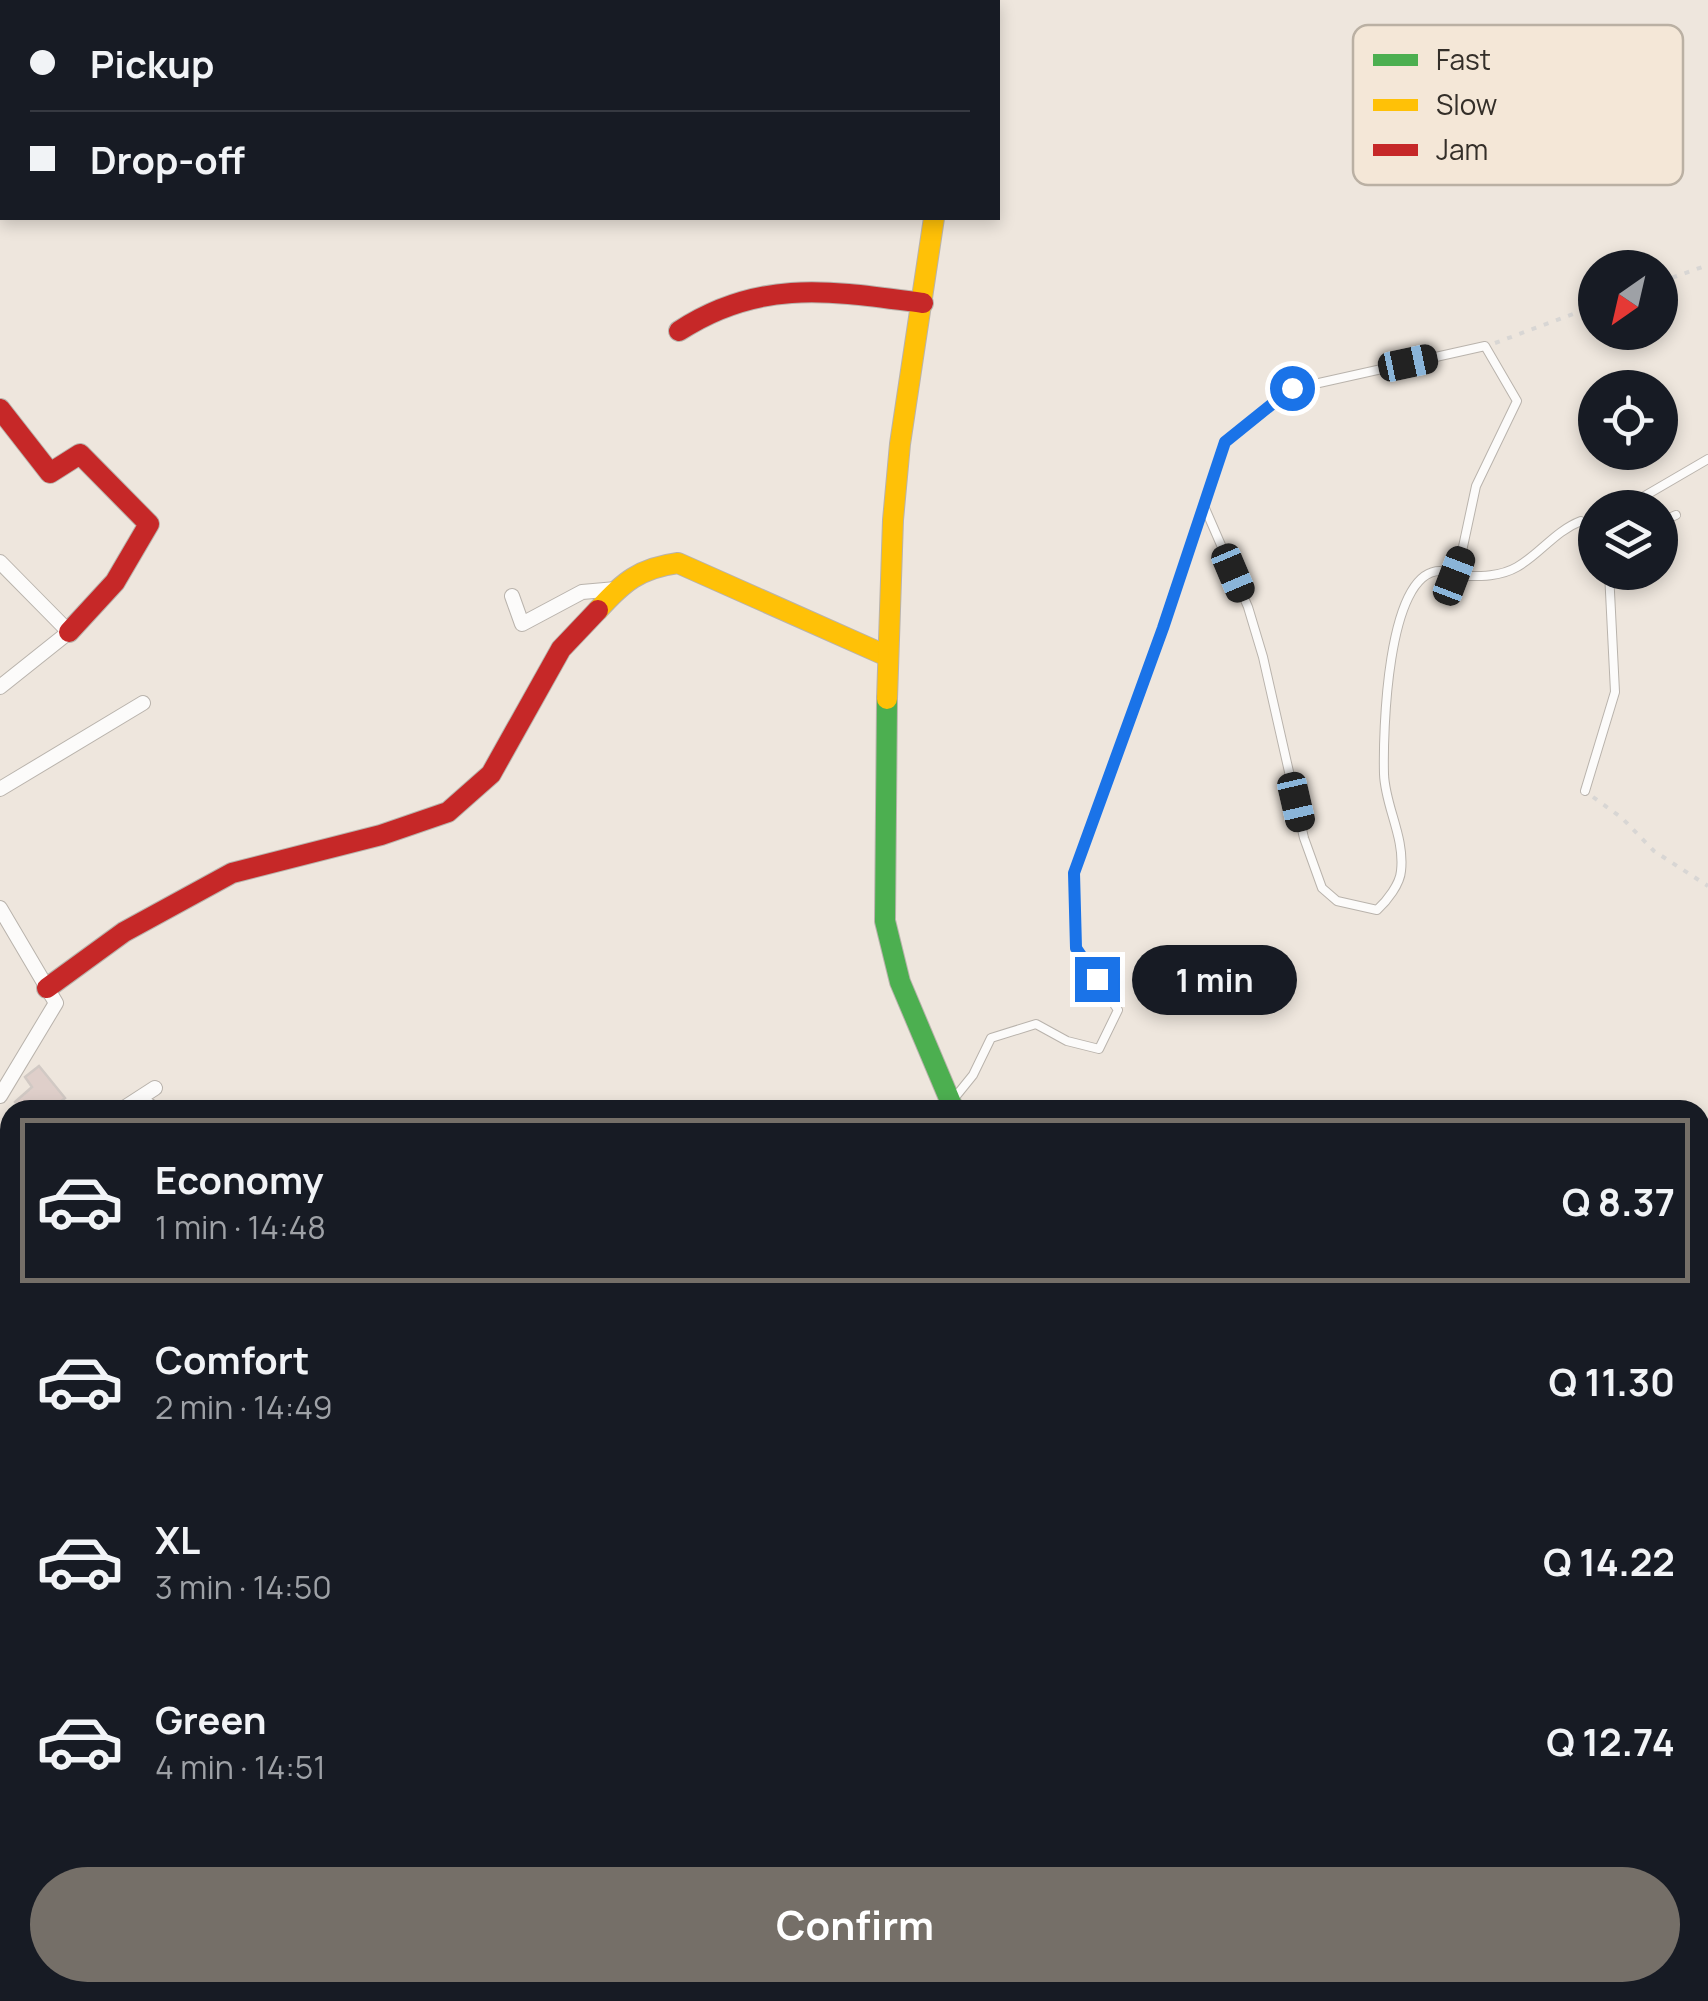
<!DOCTYPE html>
<meta charset="utf-8">
<style>
body{margin:0;font-family:Manrope,sans-serif;background:#20242c;color:#f1f3f6;height:100vh;display:flex;flex-direction:column;font-size:38px;white-space:nowrap}
*{box-sizing:border-box;margin:0}
p{font-size:32px;color:#9ea1a6}
.icon{flex:none;width:55px;height:55px;fill:none;stroke:currentColor;stroke-width:2;stroke-linecap:round;stroke-linejoin:round}
.map{position:relative;flex:1;overflow:hidden}
.sheet{position:absolute;left:0px;top:1100px;width:1710px;height:902px;display:flex;flex-direction:column;background:#171b24;border-radius:30px 30px 0 0;box-shadow:0 5px 15px #0003}
.sheet>*{flex:none}
.top-card{position:absolute;left:0px;top:0px;width:1000px;height:220px;box-shadow:0 5px 15px #0003;display:grid;align-content:center;height:220px;padding:0 30px;background:#171b24}
.needle{width:65px;rotate:214deg}
.tools{position:absolute;left:1578px;top:250px;display:grid;gap:20px}
.tools a{display:grid;place-items:center;width:100px;height:100px;border-radius:50%;background:#171b24;box-shadow:0 5px 15px #0003;font-size:50px}
.end{position:absolute;width:45px;height:45px;margin:-22px;border:12px solid #1a73e8;background:#fff;box-shadow:0 0 0 5px #fff}
.from{border-radius:50%}
.bubble{position:absolute;height:70px;border-radius:35px;background:#171b24;box-shadow:0 5px 15px #0003;font-size:32px;font-weight:700;line-height:70px;text-align:center}
.car{position:absolute;width:30px;height:60px;margin:-30px -15px;border-radius:12px;box-shadow:0 0 8px 2px #0007;background:linear-gradient(#222 24%,#8ab4d8 0 40%,#222 0 76%,#8ab4d8 0 86%,#222 0)}
.top-card b{display:flex;align-items:center;gap:35px;height:95px;font-size:38px}
.top-card b+b{border-top:2px solid #363941}
.top-card i{width:25px;height:25px;background:#f1f3f6}
ul{padding:18px 0 0;list-style:none}
li{display:flex;align-items:center;gap:30px;height:165px;margin:0 20px 15px;padding:0 10px;border:5px solid transparent;border-radius:0px}
li div{flex:1}
li b{display:block;font-size:38px}
li em{font-style:normal;font-weight:700}
li.on{border-color:#756f68}
li>.icon{width:90px;height:90px;stroke-width:1.5}
.primary-button{display:flex;gap:20px;margin-top:auto;padding:20px 30px}
.primary-button a{flex:1;height:115px;border-radius:60px;background:#756f68;color:#fff;font-size:40px;font-weight:700;line-height:115px;text-align:center}
.map>svg:first-child{display:block}
.building{fill:#dfcfca;stroke:#d1c9c4;stroke-width:2.5}
.lines{fill:none;stroke-linecap:round;stroke-linejoin:round}
.lane-casing{stroke:#b9b3ac;stroke-width:10}
.street-casing{stroke:#b9b3ac;stroke-width:16}
.fast-casing{stroke:#b9b3ac;stroke-width:22}
.slow-casing{stroke:#b9b3ac;stroke-width:22}
.jam-casing{stroke:#b9b3ac;stroke-width:22}
.path{stroke:#d8d6d4;stroke-width:4;stroke-dasharray:5 8;stroke-linecap:butt}
.lane{stroke:#fcfbfa;stroke-width:8}
.street{stroke:#fcfbfa;stroke-width:14}
.fast{stroke:#4caf50;stroke-width:20}
.slow{stroke:#ffc107;stroke-width:20}
.jam{stroke:#c62828;stroke-width:20}
.route{stroke:#1a73e8;stroke-width:12}
.key{fill:#f4e7d7;stroke:#bab0a3;stroke-width:2.5}
.key-label{font-size:28px;fill:#342f29}
</style>
<div class="map">
<svg width="1708" height="2001" viewBox="0 0 1708 2001">
<rect width="100%" height="100%" fill="#eee6dd"/>
<path class="building" d="M39 1066 65 1098 50 1110H21L15 1102 32 1087 25 1077Z"/>
<g class="lines">
<defs>
<g id="lane">
<path d="M1204 506 1248 607 1263 657 1304 838 1322 888 1337 901 1377 910C1387 901 1400 884 1401 871 1405 837 1385 806 1384 774 1383 736 1386 571 1440 571 1441 571 1453 575 1454 576"/>
<path d="M1624 508 1708 459"/>
<path d="M1660 522 1676 515"/>
<path d="M1585 791 1615 692 1609 572"/>
<path d="M140 1096 161 1110"/>
<path d="M952 1101 973 1075 991 1038 1036 1024 1067 1041 1099 1049 1118 1010 1076 949 1074 873 1163 629 1225 442 1292 389 1485 346 1517 401 1476 486 1461 556 1454 576C1475 576 1498 578 1517 567 1540 554 1555 531 1581 521L1595 530"/>
</g>
<g id="street">
<path d="M922 0 923 2"/>
<path d="M0 562 69 632 0 687"/>
<path d="M512 596 522 624 582 592 616 589"/>
<path d="M0 789 143 703"/>
<path d="M0 908 56 1003 0 1096"/>
<path d="M121 1110 155 1088"/>
<path d="M0 1158 10 1165"/>
<path d="M0 1405 10 1399"/>
<path d="M0 1558 10 1552"/>
<path d="M0 1620 10 1635"/>
<path d="M0 1744 10 1738"/>
<path d="M0 1927 10 1942"/>
<path d="M1700 1934 1708 1914"/>
<path d="M0 1966 10 1960"/>
<path d="M47 1992 53 2001"/>
<path d="M657 1992 661 2001"/>
<path d="M1674 2001 1678 1992"/>
</g>
<path id="fast" d="M887 699 885 921 900 982 954 1110"/>
<g id="slow">
<path d="M598 610C623 582 640 568 678 563L887 656"/>
<path d="M887 699 893 520 900 444 934 218"/>
</g>
<g id="jam">
<path d="M874 0 876 2"/>
<path d="M679 331C760 278 832 291 923 303"/>
<path d="M0 409 50 473 80 454 149 524 115 582 69 632"/>
<path d="M47 988 124 932 232 873 381 835 448 812 491 774 561 649 598 610"/>
<path d="M1700 1818 1708 1821"/>
<path d="M289 2001 311 1992"/>
</g>
</defs>
<use href="#lane" class="lane-casing"/>
<use href="#street" class="street-casing"/>
<use href="#fast" class="fast-casing"/>
<use href="#slow" class="slow-casing"/>
<use href="#jam" class="jam-casing"/>
<g class="path">
<path d="M1660 282 1708 265"/>
<path d="M1495 343 1595 306"/>
<path d="M1593 797 1622 818 1654 851 1708 886"/>
</g>
<use href="#lane" class="lane"/>
<use href="#street" class="street"/>
<use href="#fast" class="fast"/>
<use href="#slow" class="slow"/>
<use href="#jam" class="jam"/>
</g>
<g class="lines">
<path class="route" d="M1097 979 1076 948 1074 873 1163 628 1225 442 1292 388"/>
</g>
<rect x="1353" y="25" width="330" height="160" rx="15" class="key"/>
<rect x="1373" y="54" width="45" height="12" fill="#4caf50"/>
<rect x="1373" y="99" width="45" height="12" fill="#ffc107"/>
<rect x="1373" y="144" width="45" height="12" fill="#c62828"/>
<g class="key-label">
<text x="1436" y="70">Fast</text>
<text x="1436" y="115">Slow</text>
<text x="1436" y="160">Jam</text>
</g>
</svg>
<div class="tools">
<a><svg class="needle" viewBox="-14 -14 28 28"><path d="M0-13l5 13h-10z" fill="#e53935"/><path d="M0 13l5-13h-10z" fill="#9ea1a6"/></svg></a>
<a><svg class="icon" aria-label="locate" viewBox="0 0 24 24"><circle cx="12" cy="12" r="6"/><path d="M12 2v4M12 18v4M2 12h4M18 12h4"/></svg></a>
<a><svg class="icon" aria-label="layers" viewBox="0 0 24 24"><path d="M12 4l9 5-9 5-9-5zM3 14l9 5 9-5"/></svg></a>
</div>
<i class="end from" style="left:1292px;top:388px"></i>
<i class="end" style="left:1097px;top:979px"></i>
<div class="bubble" style="left:1132px;top:945px;width:165px">1 min</div>
<i class="car" style="left:1408px;top:363px;rotate:78deg"></i>
<i class="car" style="left:1233px;top:573px;rotate:157deg"></i>
<i class="car" style="left:1454px;top:576px;rotate:21deg"></i>
<i class="car" style="left:1296px;top:802px;rotate:167deg"></i>
<div class="top-card">
<b><i class="from"></i>Pickup</b>
<b><i></i>Drop-off</b>
</div>
<section class="sheet">
<ul>
<li class="on"><svg class="icon" aria-label="car" viewBox="0 0 24 24"><path d="M5 17H2v-5l4-1 3-4h7l3 4 3 1v5h-3M9 17h6M6 11h13"/><circle cx="7" cy="17" r="2"/><circle cx="17" cy="17" r="2"/></svg><div><b>Economy</b><p>1 min · 14:48</p></div><em>Q 8.37</em></li>
<li><svg class="icon" aria-label="car" viewBox="0 0 24 24"><path d="M5 17H2v-5l4-1 3-4h7l3 4 3 1v5h-3M9 17h6M6 11h13"/><circle cx="7" cy="17" r="2"/><circle cx="17" cy="17" r="2"/></svg><div><b>Comfort</b><p>2 min · 14:49</p></div><em>Q 11.30</em></li>
<li><svg class="icon" aria-label="car" viewBox="0 0 24 24"><path d="M5 17H2v-5l4-1 3-4h7l3 4 3 1v5h-3M9 17h6M6 11h13"/><circle cx="7" cy="17" r="2"/><circle cx="17" cy="17" r="2"/></svg><div><b>XL</b><p>3 min · 14:50</p></div><em>Q 14.22</em></li>
<li><svg class="icon" aria-label="car" viewBox="0 0 24 24"><path d="M5 17H2v-5l4-1 3-4h7l3 4 3 1v5h-3M9 17h6M6 11h13"/><circle cx="7" cy="17" r="2"/><circle cx="17" cy="17" r="2"/></svg><div><b>Green</b><p>4 min · 14:51</p></div><em>Q 12.74</em></li>
</ul>
<div class="primary-button"><a>Confirm</a></div>
</section>
</div>
